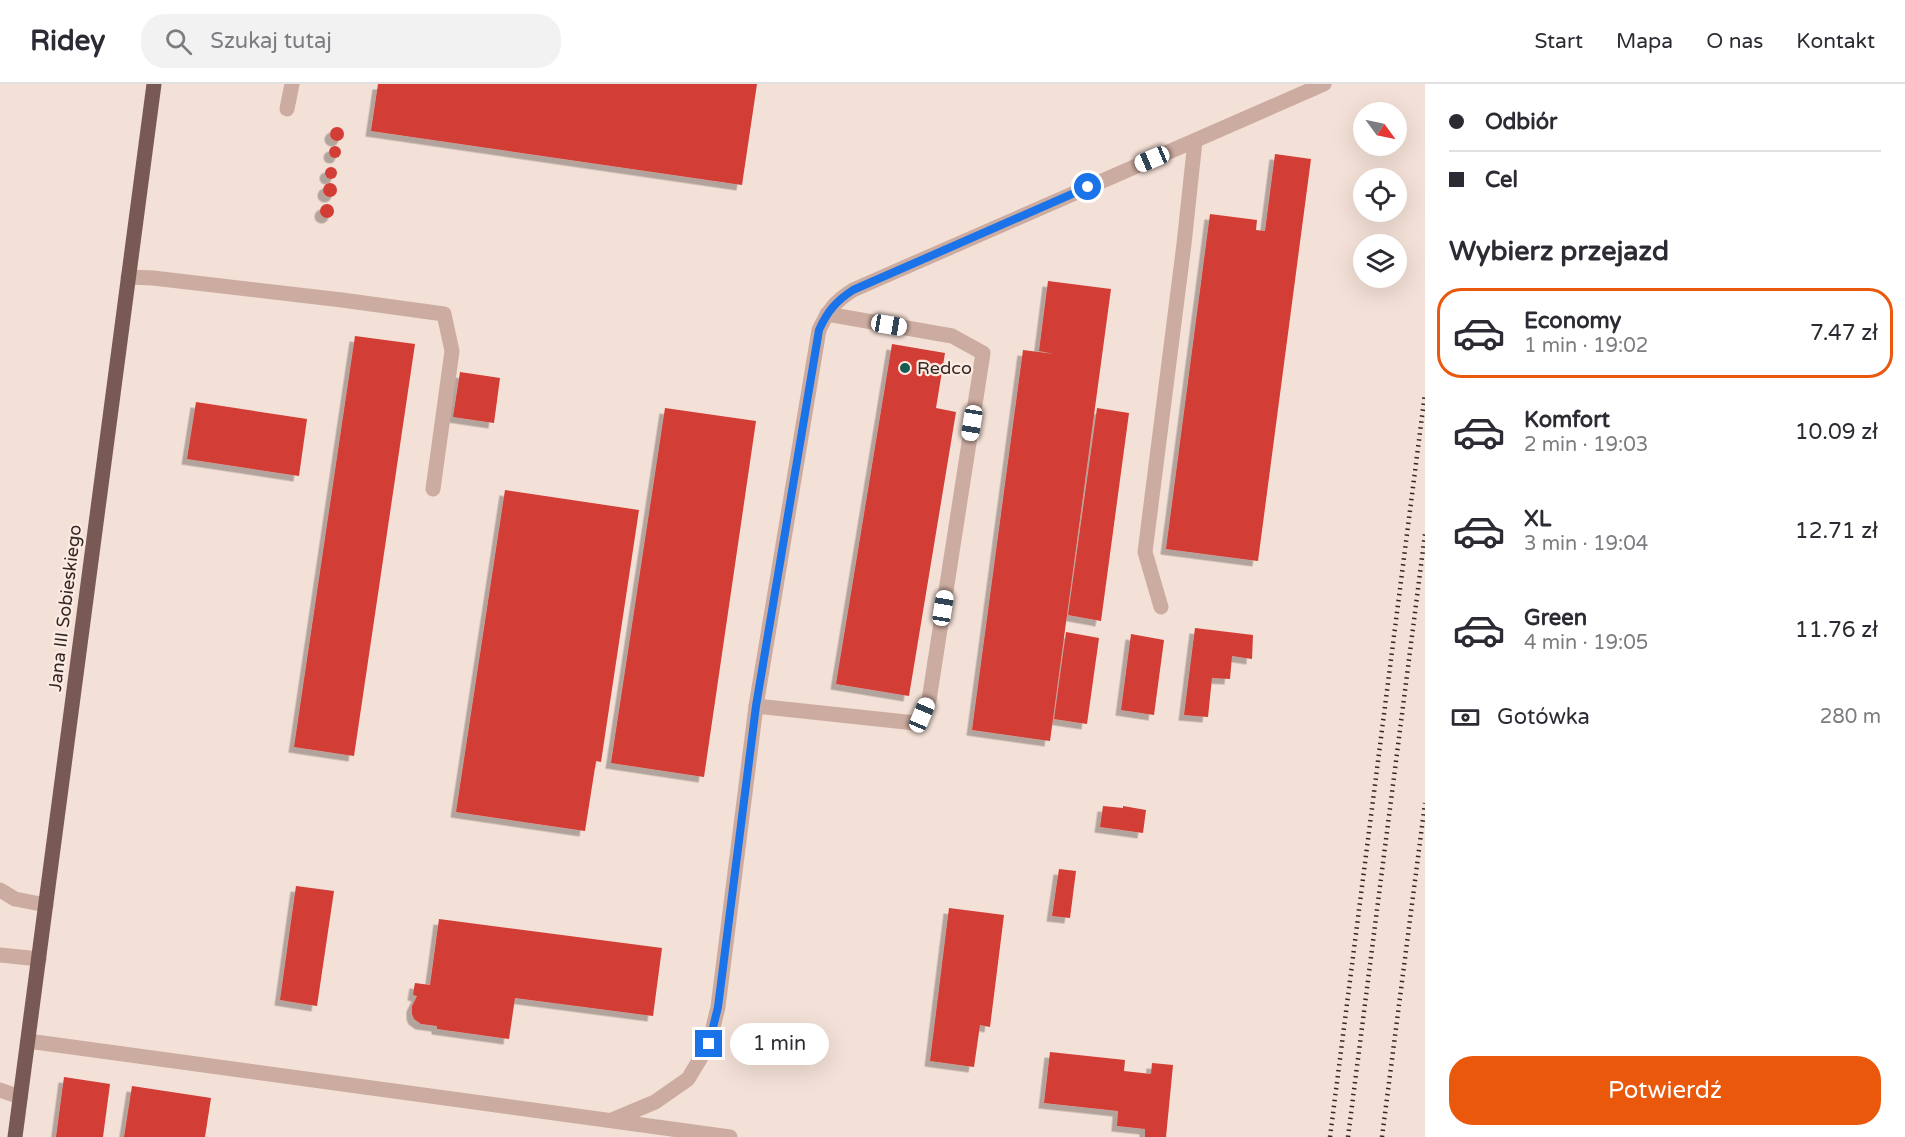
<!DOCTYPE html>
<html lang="pl">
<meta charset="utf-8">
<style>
body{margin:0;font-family:"Varela Round",sans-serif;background:#f2f2f3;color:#2b2b33;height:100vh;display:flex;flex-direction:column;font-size:22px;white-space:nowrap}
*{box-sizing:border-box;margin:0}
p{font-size:20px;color:#7c7c81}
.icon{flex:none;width:33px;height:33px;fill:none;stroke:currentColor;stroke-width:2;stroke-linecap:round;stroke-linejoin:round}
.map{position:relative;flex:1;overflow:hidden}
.details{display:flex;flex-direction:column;background:#fff;width:480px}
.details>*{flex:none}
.banner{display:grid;align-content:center;height:132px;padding:0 24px;background:#fff}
.needle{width:39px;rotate:123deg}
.buttons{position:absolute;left:1353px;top:18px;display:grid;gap:12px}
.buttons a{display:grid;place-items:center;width:54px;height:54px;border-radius:50%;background:#fff;box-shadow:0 6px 24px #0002;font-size:30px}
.end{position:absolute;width:27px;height:27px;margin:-14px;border:8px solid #1a73e8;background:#fff;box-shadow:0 0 0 3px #fff}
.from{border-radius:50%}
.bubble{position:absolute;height:42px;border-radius:21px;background:#fff;box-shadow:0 6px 24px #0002;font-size:20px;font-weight:600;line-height:42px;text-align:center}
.car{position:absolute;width:18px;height:36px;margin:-18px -9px;border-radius:8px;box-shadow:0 0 4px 2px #0007;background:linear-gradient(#fff 24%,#345 0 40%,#fff 0 76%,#345 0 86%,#fff 0)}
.banner b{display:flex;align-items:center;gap:21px;height:57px;font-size:22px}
.banner b+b{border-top:2px solid #e1e1e2}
.banner i{width:15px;height:15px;background:#2b2b33}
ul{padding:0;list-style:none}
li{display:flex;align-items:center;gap:18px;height:90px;margin:0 12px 9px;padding:0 12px;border:3px solid transparent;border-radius:24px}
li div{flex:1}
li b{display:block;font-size:22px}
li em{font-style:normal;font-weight:600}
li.current{border-color:#ea580c}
li>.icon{width:54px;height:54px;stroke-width:1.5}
h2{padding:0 24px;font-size:27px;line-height:72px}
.pay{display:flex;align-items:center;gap:15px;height:66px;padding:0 24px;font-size:22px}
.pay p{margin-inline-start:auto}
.action{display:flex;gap:12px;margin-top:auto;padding:12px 24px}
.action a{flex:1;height:69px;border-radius:24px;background:#ea580c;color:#fff;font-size:24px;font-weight:600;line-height:69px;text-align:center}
header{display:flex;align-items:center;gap:36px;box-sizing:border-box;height:84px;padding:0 30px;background:#fff;border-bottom:2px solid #e1e1e2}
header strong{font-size:28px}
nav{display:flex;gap:33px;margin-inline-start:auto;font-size:21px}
.search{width:420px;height:54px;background:#f2f2f3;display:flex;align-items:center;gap:15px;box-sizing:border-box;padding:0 21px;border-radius:24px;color:#7c7c81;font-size:22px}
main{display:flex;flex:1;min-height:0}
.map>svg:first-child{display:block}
.building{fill:#d23d35;filter:url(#shadow)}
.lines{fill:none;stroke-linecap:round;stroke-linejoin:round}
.minor{stroke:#ccaca1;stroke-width:15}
.major{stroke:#795954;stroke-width:15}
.rail{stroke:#352725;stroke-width:4.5;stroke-dasharray:1.5 4.5;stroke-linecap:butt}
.route{stroke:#1a73e8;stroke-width:8}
.poi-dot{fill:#175a52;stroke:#fbebe2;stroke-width:2}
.labels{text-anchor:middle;stroke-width:4.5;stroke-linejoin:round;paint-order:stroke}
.poi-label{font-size:18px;fill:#352725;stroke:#fbebe2;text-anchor:start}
.street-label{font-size:18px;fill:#352725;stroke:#fbebe2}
</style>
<header>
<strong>Ridey</strong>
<div class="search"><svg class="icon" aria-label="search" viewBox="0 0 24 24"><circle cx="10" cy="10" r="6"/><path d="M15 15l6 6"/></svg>Szukaj tutaj</div>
<nav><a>Start</a><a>Mapa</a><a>O nas</a><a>Kontakt</a></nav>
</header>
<main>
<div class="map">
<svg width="1425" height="1053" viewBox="0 0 1425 1053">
<defs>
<filter id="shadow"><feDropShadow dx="-5.5" dy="5.5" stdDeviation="0" flood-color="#0004"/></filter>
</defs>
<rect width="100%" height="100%" fill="#f3e0d6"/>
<g class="building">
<path d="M378 0H757L742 101 371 47Z"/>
<circle cx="337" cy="50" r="7"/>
<circle cx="335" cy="68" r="6"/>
<path d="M1275 70 1311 75 1258 477 1166 465 1210 130 1257 136 1256 146 1265 147Z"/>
<circle cx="331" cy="89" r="6"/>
<circle cx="330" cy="106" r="7"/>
<circle cx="327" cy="127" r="7"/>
<path d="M1048 197 1111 205 1050 657 972 646 1023 266 1054 270 1039 267Z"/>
<path d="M355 252 415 260 354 672 294 663Z"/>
<path d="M892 260 945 269 936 324 956 328 909 612 836 600Z"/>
<path d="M460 288 500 294 494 339 453 333Z"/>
<path d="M196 318 307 335 299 392 187 375Z"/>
<path d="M665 324 756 337 704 693 611 679Z"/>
<path d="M1097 324 1129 329 1101 537 1068 531Z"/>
<path d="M505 406 639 426 601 678 596 677 585 747 456 728Z"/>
<path d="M1195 544 1253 551 1252 575 1232 572 1230 595 1212 594 1208 633 1184 631Z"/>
<path d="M1066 548 1099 554 1087 640 1054 635Z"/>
<path d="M1131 550 1164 556 1154 631 1121 626Z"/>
<path d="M1103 722 1123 724V722L1146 726 1143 749 1100 743Z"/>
<path d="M1059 785 1076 787 1070 834 1052 832Z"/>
<path d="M296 802 334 807 317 922 280 916Z"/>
<path d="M949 824 1004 831 990 943 980 941 974 983 930 977Z"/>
<path d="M439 835 662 864 653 932 515 914 509 955 437 945V942L421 940 414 935 412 930V922L417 912 413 911 414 904 415 899 430 901Z"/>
<path d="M1050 968 1125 976 1124 987 1151 990 1152 979 1173 981 1166 1053H1145V1045L1117 1042 1118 1027 1044 1019Z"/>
<path d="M64 993 110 1000 103 1053H56Z"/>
<path d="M132 1002 211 1014 205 1053H124Z"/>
</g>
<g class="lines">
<g class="minor">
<path d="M287 25 292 0"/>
<path d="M128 193 153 194 342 216 444 230 452 267 433 405"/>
<path d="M1161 523 1145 468 1184 160 1195 57"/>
<path d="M756 622 915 639 922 631 929 616 983 269 952 252 827 230"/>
<path d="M0 806 15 815 46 821"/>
<path d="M0 871 39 875"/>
<path d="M28 957 730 1053"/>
<path d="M0 1006 20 1013"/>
<path d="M612 1036 655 1018 688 995 709 960 718 923 756 622 819 246C828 227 834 218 853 206L1324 0"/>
</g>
<path class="major" d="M15 1053 154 0"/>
<g class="rail">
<path d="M1330 1053 1425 309"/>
<path d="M1348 1053 1425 450"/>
<path d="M1382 1053 1425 719"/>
</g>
</g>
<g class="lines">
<path class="route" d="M709 960 718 923 756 622 819 246C827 228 836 217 853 206L1088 103"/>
</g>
<circle class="poi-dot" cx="905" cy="284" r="6"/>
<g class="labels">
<g class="poi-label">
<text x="917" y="290">Redco</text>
</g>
<g class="street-label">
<text transform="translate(65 524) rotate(-83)" y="6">Jana III Sobieskiego</text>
</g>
</g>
</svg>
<div class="buttons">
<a><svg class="needle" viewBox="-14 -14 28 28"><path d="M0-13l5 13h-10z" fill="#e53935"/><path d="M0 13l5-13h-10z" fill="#7c7c81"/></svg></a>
<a><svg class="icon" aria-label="locate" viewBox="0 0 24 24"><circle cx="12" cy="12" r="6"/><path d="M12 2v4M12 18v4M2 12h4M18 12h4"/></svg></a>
<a><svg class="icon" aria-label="layers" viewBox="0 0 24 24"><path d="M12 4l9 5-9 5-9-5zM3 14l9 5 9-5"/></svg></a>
</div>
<i class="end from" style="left:1088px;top:103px"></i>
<i class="end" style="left:709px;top:960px"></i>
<div class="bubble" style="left:730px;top:939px;width:99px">1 min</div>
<i class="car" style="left:1152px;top:75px;rotate:247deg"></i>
<i class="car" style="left:889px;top:241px;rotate:100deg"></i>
<i class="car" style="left:972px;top:339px;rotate:189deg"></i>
<i class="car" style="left:943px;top:524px;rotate:9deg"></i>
<i class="car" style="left:922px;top:631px;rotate:23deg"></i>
</div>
<section class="details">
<div class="banner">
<b><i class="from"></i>Odbiór</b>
<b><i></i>Cel</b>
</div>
<h2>Wybierz przejazd</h2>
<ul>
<li class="current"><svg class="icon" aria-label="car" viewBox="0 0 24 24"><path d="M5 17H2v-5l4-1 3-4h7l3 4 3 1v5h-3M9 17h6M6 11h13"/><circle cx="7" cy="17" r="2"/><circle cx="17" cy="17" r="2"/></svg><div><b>Economy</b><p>1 min · 19:02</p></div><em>7.47 zł</em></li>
<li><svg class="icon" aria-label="car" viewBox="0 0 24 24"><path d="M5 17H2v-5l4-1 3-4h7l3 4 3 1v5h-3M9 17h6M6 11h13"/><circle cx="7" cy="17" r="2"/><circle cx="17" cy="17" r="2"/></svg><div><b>Komfort</b><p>2 min · 19:03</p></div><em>10.09 zł</em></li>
<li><svg class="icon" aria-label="car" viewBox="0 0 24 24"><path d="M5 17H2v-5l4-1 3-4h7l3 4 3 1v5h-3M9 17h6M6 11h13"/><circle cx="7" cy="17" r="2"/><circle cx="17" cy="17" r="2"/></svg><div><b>XL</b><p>3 min · 19:04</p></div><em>12.71 zł</em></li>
<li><svg class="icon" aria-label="car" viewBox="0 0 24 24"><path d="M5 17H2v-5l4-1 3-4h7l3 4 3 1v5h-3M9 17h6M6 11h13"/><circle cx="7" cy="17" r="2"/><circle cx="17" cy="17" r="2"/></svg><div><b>Green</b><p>4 min · 19:05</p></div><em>11.76 zł</em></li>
</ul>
<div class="pay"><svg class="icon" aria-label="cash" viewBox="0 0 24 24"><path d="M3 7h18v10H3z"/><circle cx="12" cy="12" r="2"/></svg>Gotówka<p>280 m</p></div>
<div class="action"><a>Potwierdź</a></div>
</section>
</main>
